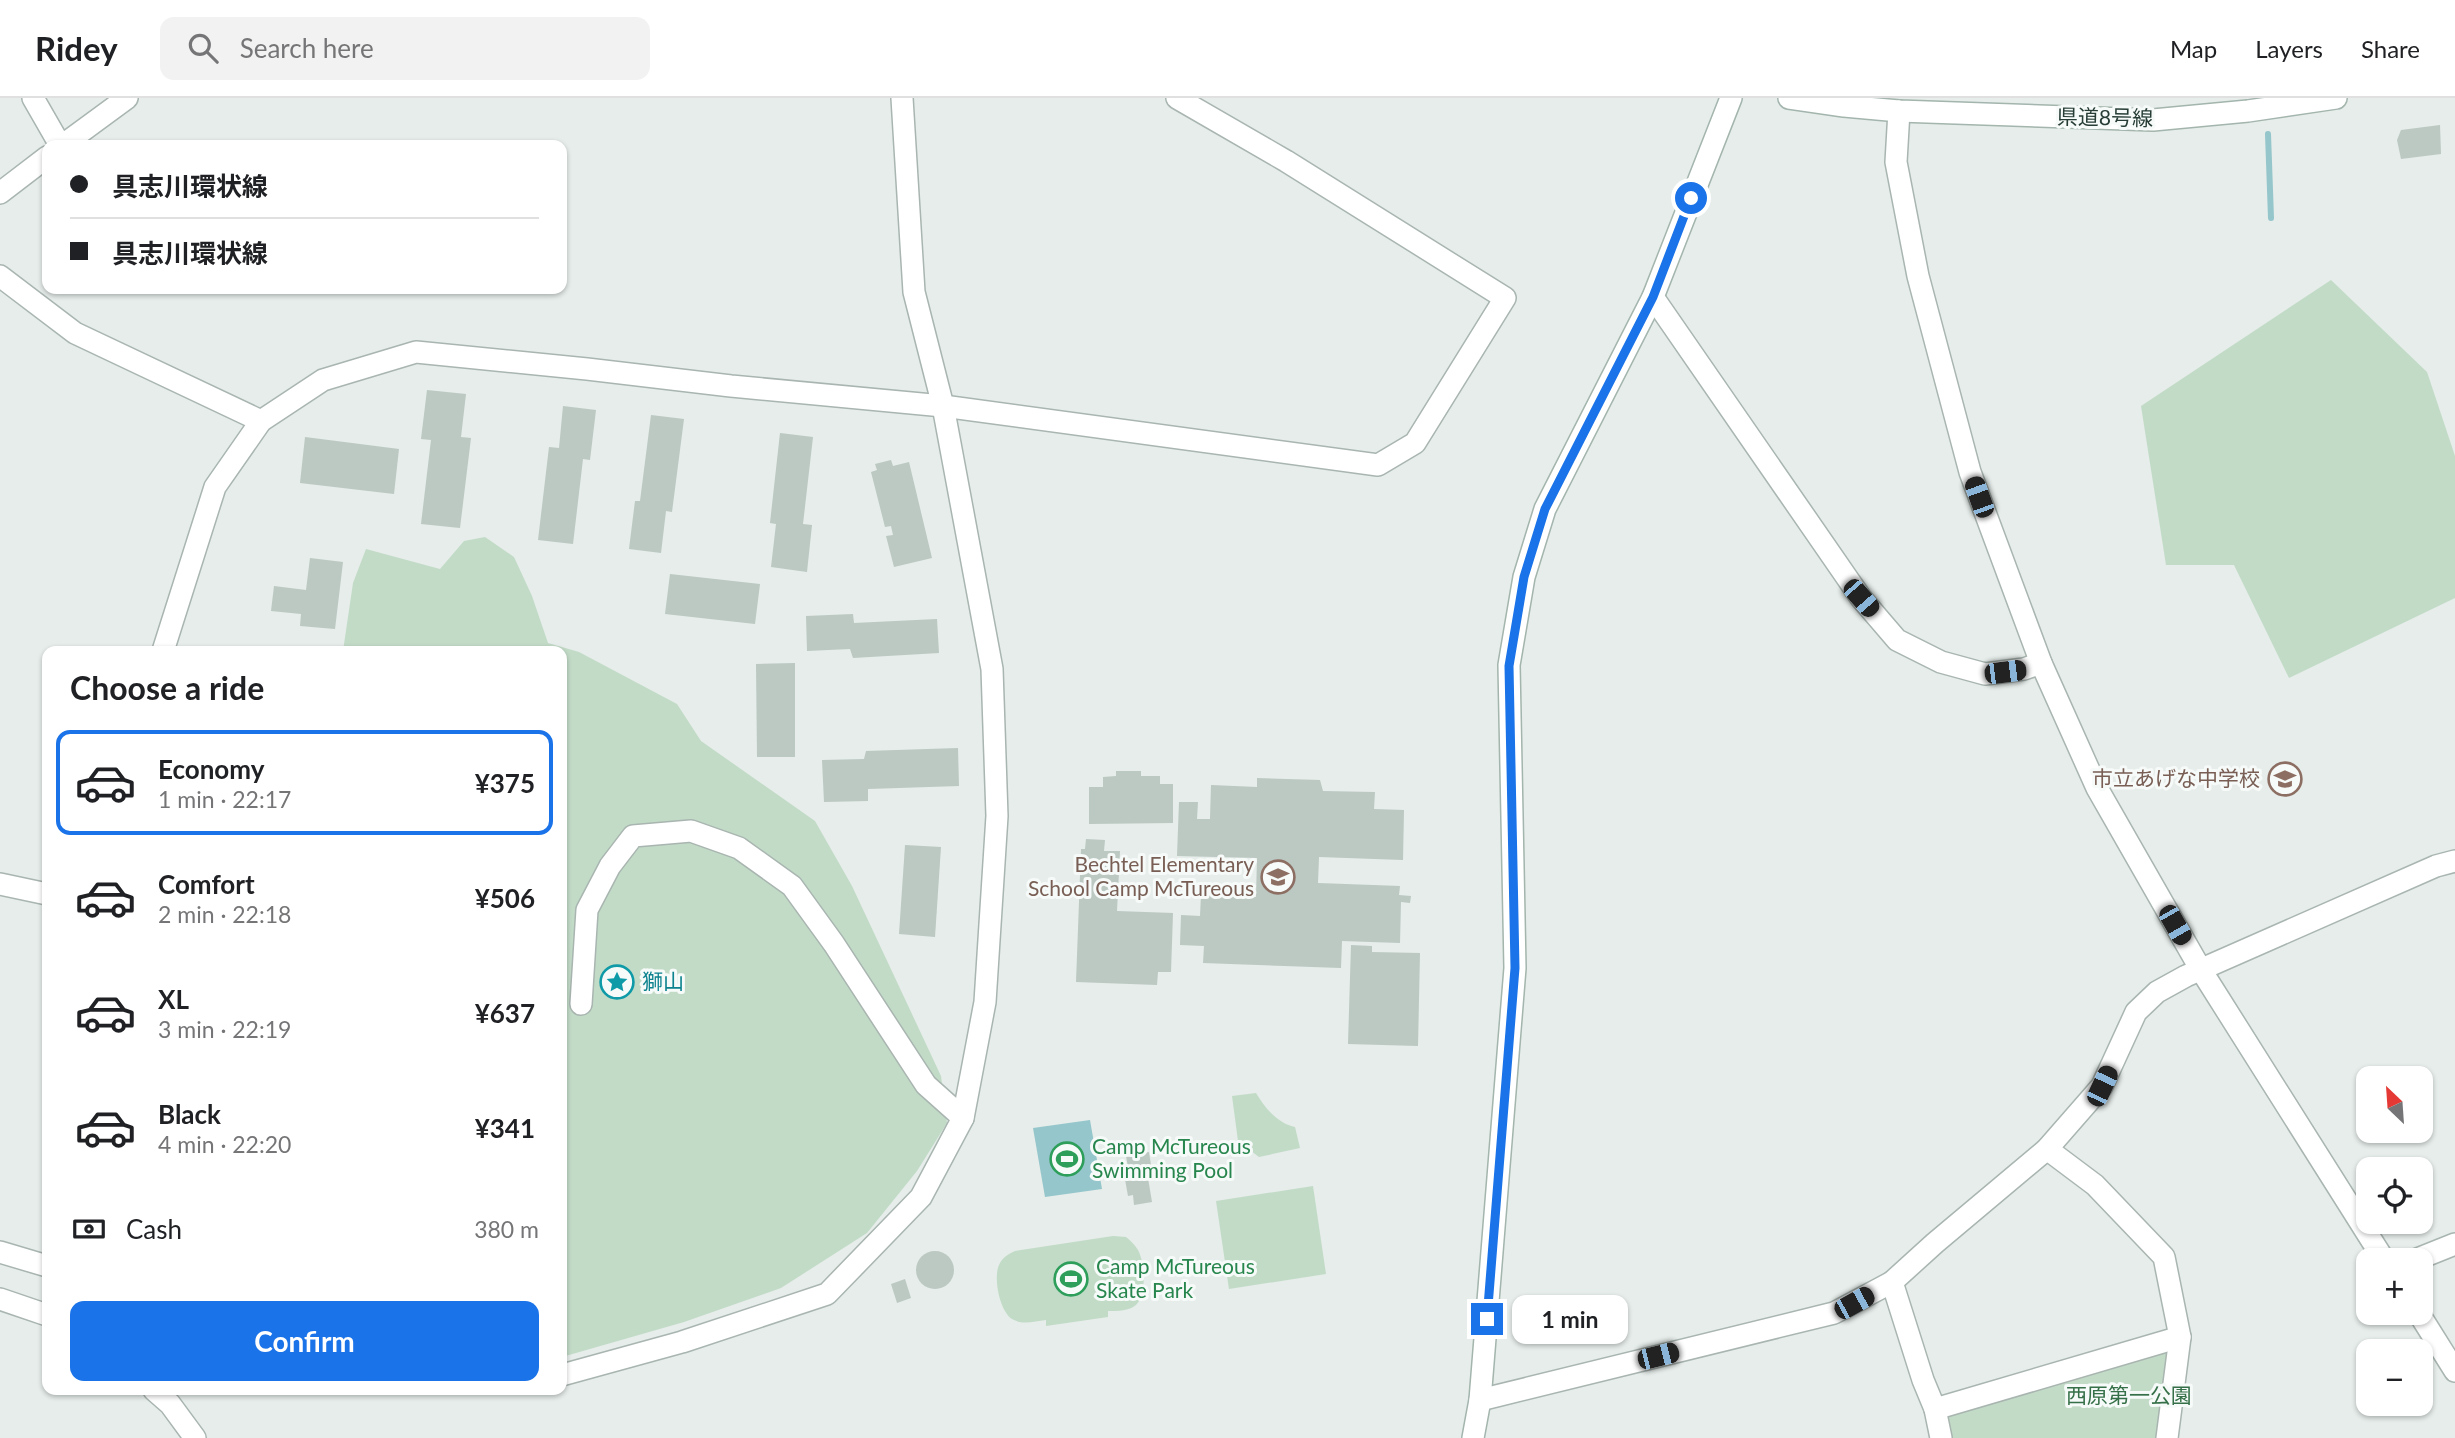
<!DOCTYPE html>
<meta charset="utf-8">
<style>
body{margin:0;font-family:Lato,"Noto Sans JP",sans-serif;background:#f2f2f2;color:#202124;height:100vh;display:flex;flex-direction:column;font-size:26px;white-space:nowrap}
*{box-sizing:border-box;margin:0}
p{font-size:23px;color:#757577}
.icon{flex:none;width:38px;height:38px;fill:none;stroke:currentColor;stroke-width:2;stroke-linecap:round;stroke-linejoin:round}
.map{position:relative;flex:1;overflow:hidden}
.drawer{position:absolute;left:42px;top:548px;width:525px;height:749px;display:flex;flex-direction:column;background:#fff;border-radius:14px;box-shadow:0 2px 5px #0004}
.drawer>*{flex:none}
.guide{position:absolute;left:42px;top:42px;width:525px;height:154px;border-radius:14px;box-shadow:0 2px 5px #0004;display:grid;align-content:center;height:154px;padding:0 28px;background:#fff}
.needle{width:46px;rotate:335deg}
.buttons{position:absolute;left:2356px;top:968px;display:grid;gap:14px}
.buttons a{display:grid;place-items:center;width:77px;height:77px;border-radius:14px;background:#fff;box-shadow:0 2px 5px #0004;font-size:35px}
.end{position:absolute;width:32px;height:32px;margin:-16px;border:9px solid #1a73e8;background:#fff;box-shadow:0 0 0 4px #fff}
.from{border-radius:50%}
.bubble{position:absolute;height:49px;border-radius:14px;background:#fff;box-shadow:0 2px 5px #0004;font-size:23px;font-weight:700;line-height:49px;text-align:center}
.car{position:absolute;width:21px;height:42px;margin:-21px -10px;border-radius:9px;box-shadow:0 0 5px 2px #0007;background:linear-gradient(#222 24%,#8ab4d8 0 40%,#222 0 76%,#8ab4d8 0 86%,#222 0)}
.guide b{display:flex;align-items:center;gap:24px;height:66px;font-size:26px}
.guide b+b{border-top:2px solid #e0e0e0}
.guide i{width:18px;height:18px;background:#202124}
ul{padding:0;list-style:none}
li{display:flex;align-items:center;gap:21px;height:105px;margin:0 14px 10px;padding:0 14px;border:4px solid transparent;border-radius:14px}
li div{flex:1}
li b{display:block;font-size:26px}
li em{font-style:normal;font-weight:700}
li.current{border-color:#1a73e8}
li>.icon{width:63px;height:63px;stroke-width:1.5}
h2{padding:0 28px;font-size:32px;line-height:84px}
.pay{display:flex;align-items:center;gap:18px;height:77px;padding:0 28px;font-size:26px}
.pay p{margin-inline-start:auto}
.cta{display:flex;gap:14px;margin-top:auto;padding:14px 28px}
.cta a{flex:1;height:80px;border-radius:14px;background:#1a73e8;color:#fff;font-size:28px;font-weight:700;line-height:80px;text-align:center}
header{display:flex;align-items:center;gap:42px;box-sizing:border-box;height:98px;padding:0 35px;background:#fff;border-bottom:2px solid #e0e0e0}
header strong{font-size:33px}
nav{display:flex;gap:38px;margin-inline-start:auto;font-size:24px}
.search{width:490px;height:63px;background:#f2f2f2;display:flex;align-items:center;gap:18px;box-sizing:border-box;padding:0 24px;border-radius:14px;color:#757577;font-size:26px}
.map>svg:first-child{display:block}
.green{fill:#c2dbc7}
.water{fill:#95c6cb}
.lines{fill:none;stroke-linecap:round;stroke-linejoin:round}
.stream{stroke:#95c6cb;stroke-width:6}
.building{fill:#bcc8c2}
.minor-casing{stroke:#a9b5b0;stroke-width:24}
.tertiary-casing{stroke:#a9b5b0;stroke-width:24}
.secondary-casing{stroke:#a3b5ad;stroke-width:24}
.minor{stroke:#fff;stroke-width:21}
.tertiary{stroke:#fff;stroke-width:21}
.secondary{stroke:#fff;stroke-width:21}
.route{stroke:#1a73e8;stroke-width:9}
.labels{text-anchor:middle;stroke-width:6;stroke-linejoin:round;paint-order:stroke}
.street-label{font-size:21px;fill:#273d36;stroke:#f6faf8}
.education-label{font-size:21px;fill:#785e54;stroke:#f6faf8;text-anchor:end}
.culture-label{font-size:21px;fill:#0d838f;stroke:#f6faf8;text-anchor:start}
.leisure-label{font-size:21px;fill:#27864d;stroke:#f6faf8;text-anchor:start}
.park-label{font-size:21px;fill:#357048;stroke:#f6faf8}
</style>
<header>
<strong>Ridey</strong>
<div class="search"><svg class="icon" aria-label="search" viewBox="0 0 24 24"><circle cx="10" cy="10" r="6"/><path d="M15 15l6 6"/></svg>Search here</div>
<nav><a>Map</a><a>Layers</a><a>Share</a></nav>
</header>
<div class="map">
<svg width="2455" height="1340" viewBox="0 0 2455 1340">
<rect width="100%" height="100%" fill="#e6edea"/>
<g class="green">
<path d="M2331 182 2427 274 2455 358V500L2289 580 2234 467H2166L2141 308Z"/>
<path d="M485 439 514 459 532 498 548 545 579 554 677 606 701 643 815 723 852 788 941 978 947 1025 917 1073 867 1135 781 1190 684 1224 562 1259V553H343L353 485 366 451 440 471 464 443Z"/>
<path d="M1256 995C1265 1010 1277 1025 1295 1029L1300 1050 1259 1059 1238 1043 1232 998Z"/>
<path d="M1313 1088 1326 1176 1229 1191 1216 1103Z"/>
<path d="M1113 1138 1126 1139C1131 1143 1135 1147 1138 1152 1145 1165 1147 1196 1136 1207 1129 1213 1118 1213 1108 1213V1219L1046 1228V1222C1035 1223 1024 1227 1014 1222 1000 1216 993 1180 999 1167 1002 1160 1008 1156 1015 1153Z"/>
<path d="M2180 1239 2166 1340H1941L1935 1311Z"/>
</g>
<path class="water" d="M1090 1022 1102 1091 1045 1099 1033 1030Z"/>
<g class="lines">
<path class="stream" d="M2268 36 2271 120"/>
</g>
<g class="building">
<path d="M2440 27 2441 56 2401 61 2397 42 2401 32Z"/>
<path d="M427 292 466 296 461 339 471 340 460 430 421 426 431 342 421 341Z"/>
<path d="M563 308 596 312 590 362 583 361 573 446 538 442 549 349 559 350Z"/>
<path d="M651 317 684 321 672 414 666 413 661 455 629 451 635 403H640Z"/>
<path d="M780 335 813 339 803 426 812 427 807 474 771 469 776 426 770 425Z"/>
<path d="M305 339 399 351 394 396 300 385Z"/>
<path d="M891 362 893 368 909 364 932 460 894 469 886 438 893 437 891 428 885 429 871 374 877 372 875 366Z"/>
<path d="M310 460 343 464 335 531 300 528 301 516 271 513 274 488 306 492Z"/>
<path d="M670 476 760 486 755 526 665 516Z"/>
<path d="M853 516 854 525 937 521 939 555 853 560 850 551 807 553 806 518Z"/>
<path d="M795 565V659H757L756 566Z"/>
<path d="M958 650 959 688 868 691V703L824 704 822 662 864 661 866 653Z"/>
<path d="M1116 673H1141V678H1160V686H1173V725L1089 726V689H1103V679L1116 678Z"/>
<path d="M1257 680 1320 682 1323 693 1375 694 1374 711 1404 712 1403 762 1319 759 1318 785 1400 788 1399 797 1411 798 1410 805 1401 804 1400 845 1342 843 1341 870 1203 865 1204 848 1180 847 1181 817 1200 818 1201 797 1256 799 1257 760 1177 758 1179 704H1198L1197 721H1210L1211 687 1257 689Z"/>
<path d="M1086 741 1105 742 1104 753H1120L1117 813 1173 815 1171 874H1158L1157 887 1076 884 1081 751H1085Z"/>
<path d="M905 747 941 749 935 839 899 836Z"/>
<path d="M1351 847 1372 848V854L1420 855 1418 948 1348 946Z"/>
<path d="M1149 1054 1151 1067 1146 1068 1152 1104 1134 1107 1133 1097 1128 1098 1123 1070 1128 1069 1126 1058Z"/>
<circle cx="935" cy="1172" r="19"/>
<path d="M905 1181 911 1200 897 1205 891 1186Z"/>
</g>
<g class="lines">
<defs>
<g id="minor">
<path d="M33 0 60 47"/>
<path d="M63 47 127 0"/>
<path d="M0 95 47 59"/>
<path d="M0 178 75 235 261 323"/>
<path d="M1653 199 1861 500 1897 542 1941 564 1985 576 2024 571 2041 565"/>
<path d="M163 553 215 389 261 323 323 282 416 254 587 271 731 288 943 308 1378 367 1415 345 1505 200 1286 63 1177 0"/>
<path d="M0 786 47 796"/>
<path d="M581 906 587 812 610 768 633 738 691 733 739 750 792 788 834 846 926 987 963 1020"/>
<path d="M2047 1051 2095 1087 2164 1159 2180 1239 2167 1340"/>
<path d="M0 1154 47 1168"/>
<path d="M1892 1184 1923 1282 1935 1311 1941 1340"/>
<path d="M0 1201 47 1217"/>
<path d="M562 1277 682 1244 827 1196 921 1099 963 1020 985 904 997 718 992 571 943 308 914 194 902 0"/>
<path d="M154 1292 170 1306 195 1340"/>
<path d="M1480 1302 1834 1215 1892 1184 1935 1145 2047 1051 2102 988 2136 914 2157 894 2186 878 2436 768 2455 763"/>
<path d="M1935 1311 2180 1239"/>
</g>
<g id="tertiary">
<path d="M1899 13 1896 64 1918 178 1970 374 2041 565 2097 690 2201 872 2384 1162"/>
<path d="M2415 1162 2455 1146"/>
<path d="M2418 1214 2455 1273"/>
</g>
<g id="secondary">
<path d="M1789 0 1844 8 1899 13 2153 22 2248 13 2336 0"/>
<path d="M1473 1340 1480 1302 1515 870 1509 567 1524 479 1545 411 1653 199 1731 0"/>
</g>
</defs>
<use href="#minor" class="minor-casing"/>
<use href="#tertiary" class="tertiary-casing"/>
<use href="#secondary" class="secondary-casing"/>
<use href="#minor" class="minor"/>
<use href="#tertiary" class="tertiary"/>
<use href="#secondary" class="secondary"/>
</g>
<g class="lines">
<path class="route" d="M1487 1221 1515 870 1509 568 1524 479 1545 411 1653 199 1691 100"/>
</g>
<defs>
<symbol id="school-ring" viewBox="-11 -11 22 22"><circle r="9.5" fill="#f6faf8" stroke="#8d6e63" stroke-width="1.5"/><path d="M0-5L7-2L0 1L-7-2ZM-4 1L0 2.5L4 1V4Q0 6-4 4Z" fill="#8d6e63"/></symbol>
<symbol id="sight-ring" viewBox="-11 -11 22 22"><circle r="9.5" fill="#f6faf8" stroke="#0f9aa8" stroke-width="1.5"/><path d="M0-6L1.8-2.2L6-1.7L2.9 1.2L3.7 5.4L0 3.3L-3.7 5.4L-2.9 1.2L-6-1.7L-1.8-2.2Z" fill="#0f9aa8"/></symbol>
<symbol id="stadium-ring" viewBox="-11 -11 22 22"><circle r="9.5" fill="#f6faf8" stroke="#2e9e5b" stroke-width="1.5"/><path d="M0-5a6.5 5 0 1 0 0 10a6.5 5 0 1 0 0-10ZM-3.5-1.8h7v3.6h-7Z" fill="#2e9e5b"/></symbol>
</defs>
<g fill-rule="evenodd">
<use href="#school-ring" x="2266" y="662" width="38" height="38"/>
<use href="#school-ring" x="1259" y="760" width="38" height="38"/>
<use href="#sight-ring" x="598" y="865" width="38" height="38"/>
<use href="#stadium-ring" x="1048" y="1042" width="38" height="38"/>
<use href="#stadium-ring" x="1052" y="1162" width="38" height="38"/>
</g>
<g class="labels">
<g class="street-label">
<text transform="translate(2105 20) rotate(1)" y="7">県道8号線</text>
</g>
<g class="education-label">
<text x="2260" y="688">市立あげな中学校</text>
<text x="1254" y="774">Bechtel Elementary<tspan x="1254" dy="24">School Camp McTureous</tspan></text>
</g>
<g class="culture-label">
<text x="642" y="891">獅山</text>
</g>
<g class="leisure-label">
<text x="1092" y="1056">Camp McTureous<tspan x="1092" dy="24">Swimming Pool</tspan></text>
<text x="1096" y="1176">Camp McTureous<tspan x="1096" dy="24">Skate Park</tspan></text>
</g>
<g class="park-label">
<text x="2129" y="1305">西原第一公園</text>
</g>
</g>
</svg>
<div class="buttons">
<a><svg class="needle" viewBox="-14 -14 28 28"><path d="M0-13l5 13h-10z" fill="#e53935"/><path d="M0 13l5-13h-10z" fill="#757577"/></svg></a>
<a><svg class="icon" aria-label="locate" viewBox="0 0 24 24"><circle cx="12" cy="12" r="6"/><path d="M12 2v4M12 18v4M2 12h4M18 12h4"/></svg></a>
<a>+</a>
<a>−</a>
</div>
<i class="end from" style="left:1691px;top:100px"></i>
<i class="end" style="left:1487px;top:1221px"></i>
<div class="bubble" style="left:1512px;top:1197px;width:116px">1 min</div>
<i class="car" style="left:1979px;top:399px;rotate:340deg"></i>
<i class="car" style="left:1861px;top:500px;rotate:139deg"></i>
<i class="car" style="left:2005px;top:574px;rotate:83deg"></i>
<i class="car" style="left:2175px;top:827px;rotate:150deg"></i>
<i class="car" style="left:2102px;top:988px;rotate:25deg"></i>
<i class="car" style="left:1854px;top:1205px;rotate:61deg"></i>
<i class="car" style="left:1658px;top:1258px;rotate:76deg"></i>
<div class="guide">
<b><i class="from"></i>具志川環状線</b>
<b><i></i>具志川環状線</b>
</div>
<section class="drawer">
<h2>Choose a ride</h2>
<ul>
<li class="current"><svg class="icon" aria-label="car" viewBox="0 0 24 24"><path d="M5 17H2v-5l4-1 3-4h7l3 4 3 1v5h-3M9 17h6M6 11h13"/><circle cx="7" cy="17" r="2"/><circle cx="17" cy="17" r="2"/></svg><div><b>Economy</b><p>1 min · 22:17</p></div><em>¥375</em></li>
<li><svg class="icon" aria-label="car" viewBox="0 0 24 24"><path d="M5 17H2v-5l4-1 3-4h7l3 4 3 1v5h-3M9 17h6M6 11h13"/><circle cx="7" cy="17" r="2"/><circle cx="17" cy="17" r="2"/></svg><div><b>Comfort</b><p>2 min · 22:18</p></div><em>¥506</em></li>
<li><svg class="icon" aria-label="car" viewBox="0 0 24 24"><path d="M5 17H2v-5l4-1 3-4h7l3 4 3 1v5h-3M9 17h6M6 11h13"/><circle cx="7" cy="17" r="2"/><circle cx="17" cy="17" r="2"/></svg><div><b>XL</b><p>3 min · 22:19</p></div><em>¥637</em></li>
<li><svg class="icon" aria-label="car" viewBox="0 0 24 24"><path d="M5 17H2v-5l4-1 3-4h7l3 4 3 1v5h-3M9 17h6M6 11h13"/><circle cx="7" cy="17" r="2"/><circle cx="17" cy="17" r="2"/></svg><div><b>Black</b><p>4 min · 22:20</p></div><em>¥341</em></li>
</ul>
<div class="pay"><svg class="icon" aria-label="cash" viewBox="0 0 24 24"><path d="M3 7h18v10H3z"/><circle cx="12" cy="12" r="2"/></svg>Cash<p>380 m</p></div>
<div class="cta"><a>Confirm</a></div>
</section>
</div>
